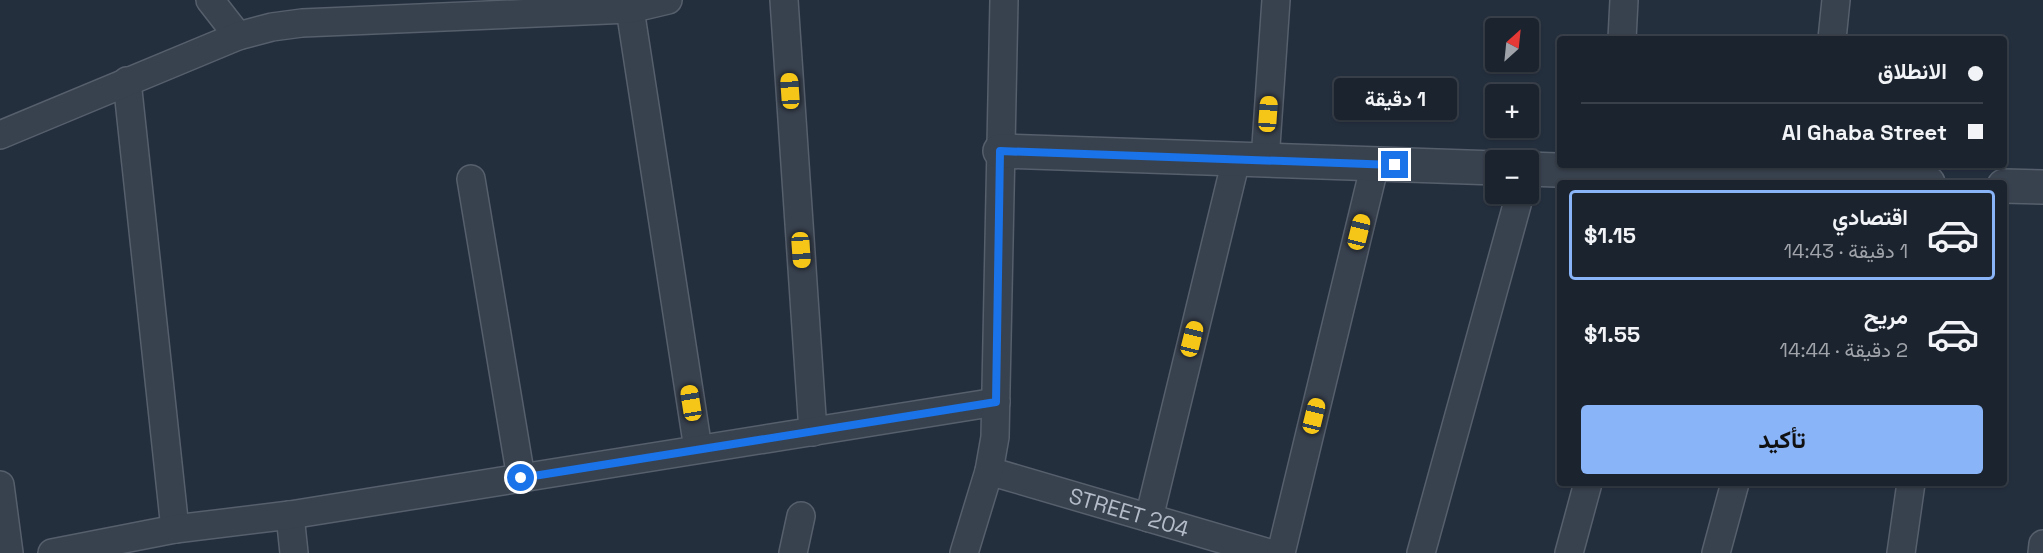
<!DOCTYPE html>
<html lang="ar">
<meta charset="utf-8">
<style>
body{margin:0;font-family:"Space Grotesk",Vazirmatn,sans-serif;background:#242b36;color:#f1f3f6;direction:rtl;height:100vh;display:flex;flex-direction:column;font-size:22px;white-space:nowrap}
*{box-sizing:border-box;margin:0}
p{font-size:20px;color:#a0a4aa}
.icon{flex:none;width:33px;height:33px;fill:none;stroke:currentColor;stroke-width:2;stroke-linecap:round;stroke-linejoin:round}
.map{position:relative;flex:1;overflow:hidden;direction:ltr}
.panel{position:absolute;left:1557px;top:180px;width:450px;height:306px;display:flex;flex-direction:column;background:#1b232e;border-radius:6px;box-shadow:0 2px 4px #0004,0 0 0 2px #39404a;direction:rtl}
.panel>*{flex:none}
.guide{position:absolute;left:1557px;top:36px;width:450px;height:132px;border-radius:6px;box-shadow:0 2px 4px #0004,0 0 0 2px #39404a;direction:rtl;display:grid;align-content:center;height:132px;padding:0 24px;background:#1b232e}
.needle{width:39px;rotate:27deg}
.tools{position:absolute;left:1485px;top:18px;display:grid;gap:12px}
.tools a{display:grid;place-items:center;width:54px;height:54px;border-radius:6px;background:#1b232e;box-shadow:0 2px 4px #0004,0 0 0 2px #39404a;font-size:30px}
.end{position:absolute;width:27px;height:27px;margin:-14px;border:8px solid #1a73e8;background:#fff;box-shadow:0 0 0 3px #fff}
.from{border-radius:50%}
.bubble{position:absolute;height:42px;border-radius:6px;background:#1b232e;box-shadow:0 2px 4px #0004,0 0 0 2px #39404a;font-size:20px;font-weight:700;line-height:42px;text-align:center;direction:rtl}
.car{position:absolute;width:18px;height:36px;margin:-18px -9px;border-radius:8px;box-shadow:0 0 4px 2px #0007;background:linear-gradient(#f5c518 24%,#345 0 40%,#f5c518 0 76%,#345 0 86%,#f5c518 0)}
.guide b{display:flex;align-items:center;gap:21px;height:57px;font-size:22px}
.guide b+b{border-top:2px solid #39404a}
.guide i{width:15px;height:15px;background:#f1f3f6}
ul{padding:10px 0 0;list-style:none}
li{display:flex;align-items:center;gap:18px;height:90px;margin:0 12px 9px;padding:0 12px;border:3px solid transparent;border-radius:6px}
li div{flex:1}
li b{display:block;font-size:22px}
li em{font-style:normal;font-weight:700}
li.current{border-color:#8ab4f8}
li>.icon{width:54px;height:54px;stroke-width:1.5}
.cta{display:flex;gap:12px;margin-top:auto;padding:12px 24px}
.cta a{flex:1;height:69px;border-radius:6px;background:#8ab4f8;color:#111;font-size:24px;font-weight:700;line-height:69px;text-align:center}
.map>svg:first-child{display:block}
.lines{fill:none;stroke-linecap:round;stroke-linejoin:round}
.minor-casing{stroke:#565f6c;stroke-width:30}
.tertiary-casing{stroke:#565f6c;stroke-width:36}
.minor{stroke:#38414e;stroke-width:27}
.tertiary{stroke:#38414e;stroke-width:33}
.route{stroke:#1a73e8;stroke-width:8}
.labels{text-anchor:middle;stroke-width:4.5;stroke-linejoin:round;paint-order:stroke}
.street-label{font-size:22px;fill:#b4bcc9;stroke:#1d2633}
</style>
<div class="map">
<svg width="2043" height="553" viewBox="0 0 2043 553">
<rect width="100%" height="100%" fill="#242f3e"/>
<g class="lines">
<defs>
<g id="minor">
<path d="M210 0 238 36"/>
<path d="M784 0 813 432"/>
<path d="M630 9 698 449"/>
<path d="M1622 39 1624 0"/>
<path d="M1832 39 1836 0"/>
<path d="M127 81 175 529"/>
<path d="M0 135 238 36 272 27 302 23 630 9 668 0"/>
<path d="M1265 160 1276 0"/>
<path d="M471 179 521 478"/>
<path id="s1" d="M989 471 1269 553"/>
<path d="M0 485 9 553"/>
<path d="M290 515 294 553"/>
<path d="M1149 518 1236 160"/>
<path d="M52 553 175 529 290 515 996 402"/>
<path d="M793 553 801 516"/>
<path d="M964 553 989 471 995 437 1004 0"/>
<path d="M1281 553 1375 164"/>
<path d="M1421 553 1520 194"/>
<path d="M1569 553 1588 483"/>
<path d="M1716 553 1735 483"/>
<path d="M1901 553 1911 483"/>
<path d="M2042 553 2043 544"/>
</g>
<g id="tertiary">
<path d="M1000 151 1496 168"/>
<path d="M1528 169 1928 183"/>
<path d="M2004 186 2043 187"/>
</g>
</defs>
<use href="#minor" class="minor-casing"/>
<use href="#tertiary" class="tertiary-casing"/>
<use href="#minor" class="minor"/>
<use href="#tertiary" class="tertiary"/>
</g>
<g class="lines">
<path class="route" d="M521 478 996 402 1000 151 1395 165"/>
</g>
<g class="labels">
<g class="street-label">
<text dy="8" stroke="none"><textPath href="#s1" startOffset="146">STREET 204</textPath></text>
</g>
</g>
</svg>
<div class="tools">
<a><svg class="needle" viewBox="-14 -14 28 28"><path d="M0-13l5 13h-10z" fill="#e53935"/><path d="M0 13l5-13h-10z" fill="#a0a4aa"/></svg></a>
<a>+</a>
<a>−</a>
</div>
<i class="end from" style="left:521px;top:478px"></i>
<i class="end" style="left:1395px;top:165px"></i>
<div class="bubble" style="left:1334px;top:78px;width:123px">1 دقيقة</div>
<i class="car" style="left:790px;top:91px;rotate:356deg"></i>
<i class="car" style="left:1268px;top:114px;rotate:4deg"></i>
<i class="car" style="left:1359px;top:232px;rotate:14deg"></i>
<i class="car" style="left:801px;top:250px;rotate:176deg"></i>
<i class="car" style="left:1192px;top:339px;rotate:14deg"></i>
<i class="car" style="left:691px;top:403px;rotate:351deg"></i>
<i class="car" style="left:1314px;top:416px;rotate:14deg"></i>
<div class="guide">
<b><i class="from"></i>الانطلاق</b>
<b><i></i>Al Ghaba Street</b>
</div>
<section class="panel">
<ul>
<li class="current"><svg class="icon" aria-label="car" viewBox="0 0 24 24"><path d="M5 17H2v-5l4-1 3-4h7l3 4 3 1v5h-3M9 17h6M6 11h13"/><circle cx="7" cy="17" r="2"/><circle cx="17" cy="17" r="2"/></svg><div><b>اقتصادي</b><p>1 دقيقة · 14:43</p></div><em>$1.15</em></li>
<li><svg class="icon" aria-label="car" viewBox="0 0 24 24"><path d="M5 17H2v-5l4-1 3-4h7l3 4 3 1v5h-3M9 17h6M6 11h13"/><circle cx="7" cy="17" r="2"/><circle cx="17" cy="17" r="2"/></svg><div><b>مريح</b><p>2 دقيقة · 14:44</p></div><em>$1.55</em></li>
</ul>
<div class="cta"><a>تأكيد</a></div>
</section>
</div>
